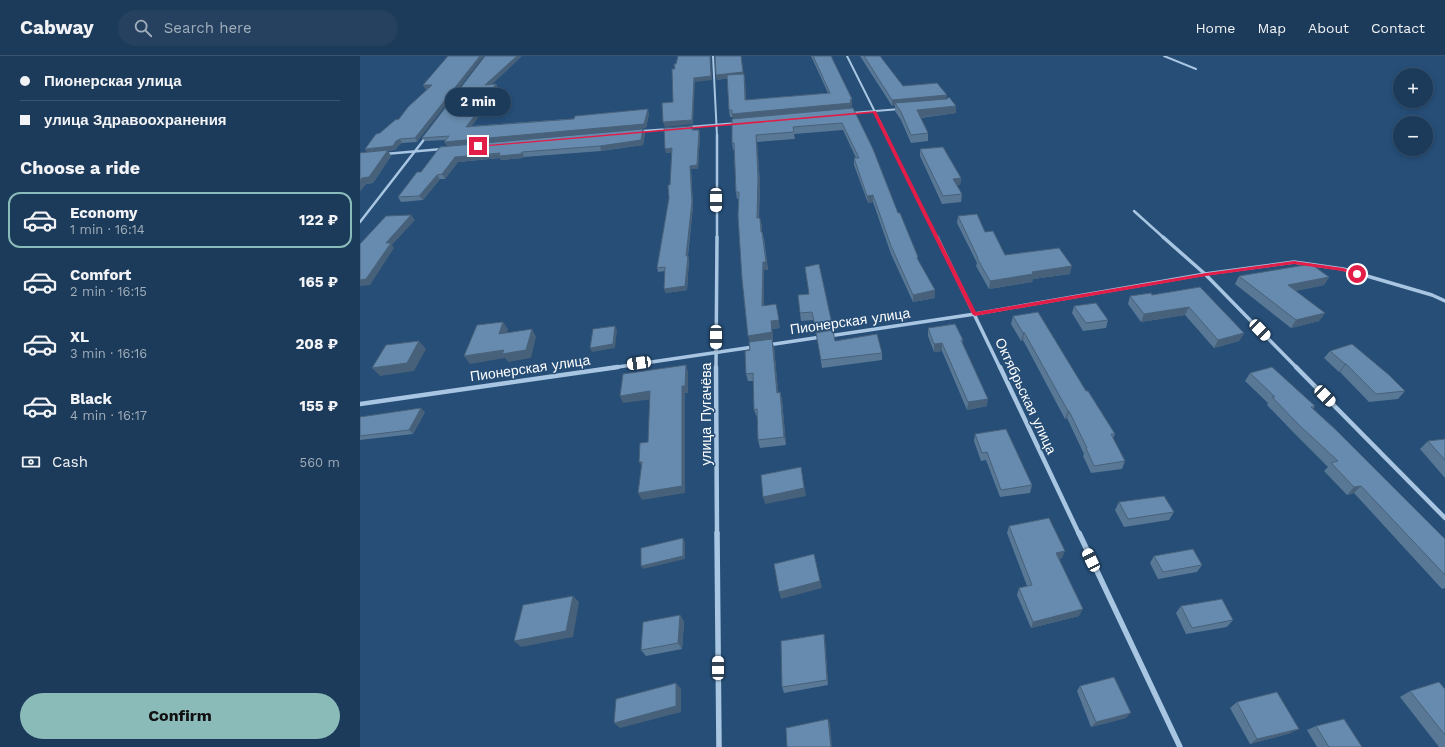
<!DOCTYPE html>
<meta charset="utf-8">
<style>
body{margin:0;font-family:"Work Sans",sans-serif;background:#25415f;color:#f1f3f6;height:100vh;display:flex;flex-direction:column;font-size:15px;white-space:nowrap}
*{box-sizing:border-box;margin:0}
p{font-size:13px;color:#a0adba}
.icon{flex:none;width:22px;height:22px;fill:none;stroke:currentColor;stroke-width:2;stroke-linecap:round;stroke-linejoin:round}
.map{position:relative;flex:1;overflow:hidden}
.drawer{display:flex;flex-direction:column;background:#1c3a59;width:360px}
.drawer>*{flex:none}
.guide{display:grid;align-content:center;height:88px;padding:0 20px;background:#1c3a59}
.fabs{position:absolute;left:1033px;top:12px;display:grid;gap:8px}
.fabs a{display:grid;place-items:center;width:40px;height:40px;border-radius:50%;background:#1c3a59;box-shadow:0 2px 6px #0003,0 0 0 1px #3a546f;font-size:20px}
.end{position:absolute;width:18px;height:18px;margin:-9px;border:5px solid #e11d48;background:#fff;box-shadow:0 0 0 2px #fff}
.from{border-radius:50%}
.bubble{position:absolute;height:28px;border-radius:14px;background:#1c3a59;box-shadow:0 2px 6px #0003,0 0 0 1px #3a546f;font-size:13px;font-weight:700;line-height:28px;text-align:center}
.car{position:absolute;width:12px;height:24px;margin:-12px -6px;border-radius:5px;box-shadow:0 0 3px 1px #0007;background:linear-gradient(#fff 24%,#345 0 40%,#fff 0 76%,#345 0 86%,#fff 0)}
.guide b{display:flex;align-items:center;gap:14px;height:38px;font-size:15px}
.guide b+b{border-top:1px solid #3a546f}
.guide i{width:10px;height:10px;background:#f1f3f6}
ul{padding:0;list-style:none}
li{display:flex;align-items:center;gap:12px;height:56px;margin:0 8px 6px;padding:0 12px;border:2px solid transparent;border-radius:12px}
li div{flex:1}
li b{display:block;font-size:15px}
li em{font-style:normal;font-weight:700}
li.selected{border-color:#8bbbb9}
li>.icon{width:36px;height:36px;stroke-width:1.5}
h2{padding:0 20px;font-size:18px;line-height:48px}
.pay{display:flex;align-items:center;gap:10px;height:44px;padding:0 20px;font-size:15px}
.pay p{margin-inline-start:auto}
.action{display:flex;gap:8px;margin-top:auto;padding:8px 20px}
.action a{flex:1;height:46px;border-radius:24px;background:#8bbbb9;color:#111;font-size:16px;font-weight:700;line-height:46px;text-align:center}
header{display:flex;align-items:center;gap:24px;box-sizing:border-box;height:56px;padding:0 20px;background:#1c3a59;border-bottom:1px solid #3a546f}
header strong{font-size:19px}
nav{display:flex;gap:22px;margin-inline-start:auto;font-size:14px}
.search{width:280px;height:36px;background:#25415f;display:flex;align-items:center;gap:10px;box-sizing:border-box;padding:0 14px;border-radius:22px;color:#a0adba;font-size:15px}
main{display:flex;flex:1;min-height:0}
.map>svg:first-child{display:block}
.lines{fill:none;stroke-linecap:round;stroke-linejoin:round}
.street-far4{stroke:#a8c6e2;stroke-width:2}
.street-far3{stroke:#a8c6e2;stroke-width:2.5}
.street-far2{stroke:#a8c6e2;stroke-width:3.5}
.street-far1{stroke:#a8c6e2;stroke-width:4.5}
.street{stroke:#a8c6e2;stroke-width:5.5}
.wall{fill:#597896}
.shaded-wall{fill:#48617a}
.building{fill:#678bae;stroke:#48617a}
.route{fill:#e11d48}
.labels{text-anchor:middle;stroke-width:3;stroke-linejoin:round;paint-order:stroke}
.street-label{font-size:14px;fill:#fff;stroke:#264e77}
</style>
<header>
<strong>Cabway</strong>
<div class="search"><svg class="icon" aria-label="search" viewBox="0 0 24 24"><circle cx="10" cy="10" r="6"/><path d="M15 15l6 6"/></svg>Search here</div>
<nav><a>Home</a><a>Map</a><a>About</a><a>Contact</a></nav>
</header>
<main>
<section class="drawer">
<div class="guide">
<b><i class="from"></i>Пионерская улица</b>
<b><i></i>улица Здравоохранения</b>
</div>
<h2>Choose a ride</h2>
<ul>
<li class="selected"><svg class="icon" aria-label="car" viewBox="0 0 24 24"><path d="M5 17H2v-5l4-1 3-4h7l3 4 3 1v5h-3M9 17h6M6 11h13"/><circle cx="7" cy="17" r="2"/><circle cx="17" cy="17" r="2"/></svg><div><b>Economy</b><p>1 min · 16:14</p></div><em>122 ₽</em></li>
<li><svg class="icon" aria-label="car" viewBox="0 0 24 24"><path d="M5 17H2v-5l4-1 3-4h7l3 4 3 1v5h-3M9 17h6M6 11h13"/><circle cx="7" cy="17" r="2"/><circle cx="17" cy="17" r="2"/></svg><div><b>Comfort</b><p>2 min · 16:15</p></div><em>165 ₽</em></li>
<li><svg class="icon" aria-label="car" viewBox="0 0 24 24"><path d="M5 17H2v-5l4-1 3-4h7l3 4 3 1v5h-3M9 17h6M6 11h13"/><circle cx="7" cy="17" r="2"/><circle cx="17" cy="17" r="2"/></svg><div><b>XL</b><p>3 min · 16:16</p></div><em>208 ₽</em></li>
<li><svg class="icon" aria-label="car" viewBox="0 0 24 24"><path d="M5 17H2v-5l4-1 3-4h7l3 4 3 1v5h-3M9 17h6M6 11h13"/><circle cx="7" cy="17" r="2"/><circle cx="17" cy="17" r="2"/></svg><div><b>Black</b><p>4 min · 16:17</p></div><em>155 ₽</em></li>
</ul>
<div class="pay"><svg class="icon" aria-label="cash" viewBox="0 0 24 24"><path d="M3 7h18v10H3z"/><circle cx="12" cy="12" r="2"/></svg>Cash<p>560 m</p></div>
<div class="action"><a>Confirm</a></div>
</section>
<div class="map">
<svg width="1085" height="691" viewBox="0 0 1085 691">
<rect width="100%" height="100%" fill="#264e77"/>
<g class="lines">
<g class="street-far4">
<path d="M353 0 357 80"/>
<path d="M487 0 527 80"/>
<path d="M804 0 836 13"/>
<path d="M491 57 540 53"/>
<path d="M328 71 377 67"/>
<path d="M280 75 309 73"/>
</g>
<g class="street-far3">
<path d="M526 79 577 182"/>
<path d="M25 98 82 93"/>
<path d="M774 155 804 182"/>
<path d="M0 166 66 81"/>
<path d="M357 182V79"/>
</g>
<g class="street-far2">
<path d="M577 181 640 312"/>
<path d="M803 181 845 218 937 312"/>
<path d="M469 280 615 258 845 218 934 206 983 213 1072 239 1085 245"/>
<path d="M408 289 461 281"/>
<path d="M251 312 393 291"/>
<path d="M356 312 357 181"/>
</g>
<g class="street-far1">
<path d="M356 311 357 478"/>
<path d="M640 311 719 478"/>
<path d="M936 311 1085 462"/>
<path d="M0 348 258 311"/>
</g>
<g class="street">
<path d="M357 477 359 691"/>
<path d="M719 477 820 691"/>
</g>
</g>
<g class="wall">
<path d="M88 0 57 86 42 87 39 89 35 94 28 95 31 100 13 127 6 128 0 135V97L7 96 5 93 20 77 39 63 68 33H65Z"/>
<path d="M162 0 131 29 136 28 138 32 133 39 134 41 111 70 289 57 286 72 87 90 86 84 65 85 62 82Z"/>
<path d="M381 0 383 18 385 24 386 44 468 37 451 0H471L492 50H491L492 52 538 157 558 204 575 234V242L553 246 531 198 513 146 508 147 494 109V102H496L483 74 434 78 435 83 397 86 400 128 399 162 402 170V176L404 183 408 214H404V250L420 272 412 273 413 284 412 285 414 291 418 336H420L422 344 426 389 400 392 398 384 397 361 394 354V325H388L386 318 390 294V286L379 143H377L376 136 374 94H373L372 87 373 63V61H370L369 54 368 22 357 24 356 19Z"/>
<path d="M500 0H520L543 30 587 43 596 50V57L561 62 568 77V85L551 87 541 64 535 55V50H532Z"/>
<path d="M332 70 333 74 340 77 338 113H331L333 150 328 200 329 203 327 234 306 237 304 233 305 215 298 216 297 212 309 142 310 129 312 96 306 97Z"/>
<path d="M285 77 283 89 241 95 164 101 163 102 141 104 140 102 98 106 85 123H80L63 144 41 146 38 141 61 116 80 91Z"/>
<path d="M560 93 601 122 600 129H597L602 138 601 146 582 148 560 100Z"/>
<path d="M598 160 625 176 645 199 710 218 673 223 672 226 629 233 616 210 617 207 597 167Z"/>
<path d="M879 220 969 221 964 229 935 235 965 257 959 265 931 272 875 228Z"/>
<path d="M840 231 884 277 879 285 854 292 825 259 781 266 768 248 770 240 792 239Z"/>
<path d="M449 238 472 268 473 274 475 285 522 297V304L462 312 454 264 441 265 440 257Z"/>
<path d="M714 250 748 264 746 272 723 275 712 257Z"/>
<path d="M653 260 726 335 755 378 753 382 765 405 762 413 731 417 723 400 724 398 707 362 705 363 663 284 661 285 651 268Z"/>
<path d="M568 272 603 284 602 288 627 350 607 354 582 295 574 296 568 280Z"/>
<path d="M970 295 1045 335 1038 343 1009 346 980 316H979L964 302Z"/>
<path d="M890 317 955 350 953 353 1085 483V532L1082 533 994 437 987 439 964 415 968 411 934 377 907 349 908 347 885 325Z"/>
<path d="M65 356 53 378 0 384V362Z"/>
<path d="M615 378 672 429 670 437 640 441 626 404 621 405 614 385Z"/>
<path d="M1085 383V422L1060 393 1068 385Z"/>
<path d="M759 446 814 456 809 464 764 471 755 454Z"/>
<path d="M649 470 702 502 699 503 719 560 671 572 657 539 659 532 667 530 647 477Z"/>
<path d="M794 500 842 509 837 516 798 523 790 507Z"/>
<path d="M821 550 873 564 867 571 826 578 816 557Z"/>
<path d="M320 559 324 566 322 593 286 600 281 594Z"/>
<path d="M464 578 465 584 468 629 424 637 422 631Z"/>
<path d="M720 630 766 662 731 671 717 635Z"/>
<path d="M1085 633V691H1079L1040 641 1050 635Z"/>
<path d="M877 646 931 677 890 688 870 652Z"/>
<path d="M956 670 1002 691H957L947 674Z"/>
</g>
<g class="shaded-wall">
<path d="M120 0H124L57 86 55 82Z"/>
<path d="M157 0H162L127 33 125 29Z"/>
<path d="M350 0H351L352 24 335 26 333 68 305 71 303 66Z"/>
<path d="M381 0 384 20 357 24 356 19Z"/>
<path d="M384 18 385 24 386 50 385 44Z"/>
<path d="M136 28 138 32 133 39 134 41 108 75 106 71Z"/>
<path d="M63 29H72L74 32 65 33Z"/>
<path d="M587 39 586 46 535 47V50H532V44Z"/>
<path d="M492 43V50H491L492 54 373 64 372 58Z"/>
<path d="M596 50V57L557 62V54Z"/>
<path d="M288 53 289 57 286 72 87 90 84 86Z"/>
<path d="M283 73 285 77 283 89 241 95 240 90Z"/>
<path d="M339 74 340 77 338 113H331L333 150 327 204 326 200 330 110Z"/>
<path d="M396 79 397 86 400 128 398 170 397 162Z"/>
<path d="M40 83 42 87 39 89 35 94 28 95 31 100 13 127 6 128 0 135V125L8 97 5 93 36 85Z"/>
<path d="M312 92 313 96 306 97 305 93Z"/>
<path d="M162 96 164 101 163 102 141 104 140 102 98 106 85 123 82 118 95 101Z"/>
<path d="M77 119 80 123 63 144 59 140Z"/>
<path d="M601 122 600 129 593 130V123Z"/>
<path d="M513 139V146L508 147 507 140Z"/>
<path d="M51 159 55 164 32 189 34 192 10 229 0 230V224L26 187Z"/>
<path d="M400 162 402 170V184L401 176Z"/>
<path d="M402 176 408 214H404V258L402 250Z"/>
<path d="M328 200 329 203 327 234 306 237 304 233Z"/>
<path d="M712 210 710 218 673 223 672 226 629 233 630 225 672 216Z"/>
<path d="M969 221 964 229 924 237 928 229Z"/>
<path d="M575 234V242L553 246V239Z"/>
<path d="M416 248 420 272 412 273 413 284 412 285 414 291 419 344 390 288 388 280 411 265Z"/>
<path d="M829 251 825 259 781 266 784 258Z"/>
<path d="M965 257 959 265 931 272 936 264Z"/>
<path d="M143 266 148 273 144 286 139 278Z"/>
<path d="M472 268 473 276 456 278 455 270Z"/>
<path d="M255 270 257 274 255 292 232 296 230 292Z"/>
<path d="M172 273 176 281 171 302 148 306 145 302 110 308 104 300Z"/>
<path d="M664 276 663 284 661 285 663 277Z"/>
<path d="M884 277 879 285 854 292 858 284Z"/>
<path d="M59 285 66 293 54 315 20 320 12 312Z"/>
<path d="M582 287V295L574 296V288Z"/>
<path d="M985 308H986L980 316H979Z"/>
<path d="M326 309 328 316V337H325V437L282 444 278 437 322 330Z"/>
<path d="M290 335 293 343 263 347 260 340Z"/>
<path d="M420 336 422 344 426 389 424 381Z"/>
<path d="M628 343 627 350 607 354 608 346Z"/>
<path d="M61 352 65 356 53 378 49 374Z"/>
<path d="M708 355H709L707 362 705 363Z"/>
<path d="M279 406H282L283 413Z"/>
<path d="M441 411 446 440 405 448 403 441Z"/>
<path d="M1001 430 994 437 987 439 994 431Z"/>
<path d="M323 482 325 486V503L283 513 281 510Z"/>
<path d="M705 495 702 502 693 504 696 497Z"/>
<path d="M454 498 462 532 421 543 419 536Z"/>
<path d="M213 540 219 546 213 581 161 591 154 585Z"/>
<path d="M723 553 719 560 671 572 673 566Z"/>
<path d="M320 559 324 566 322 593 318 587Z"/>
<path d="M464 578 465 584 468 629 467 624Z"/>
<path d="M316 627 321 633V656L260 672 254 667Z"/>
<path d="M771 657 766 662 731 671 736 666Z"/>
<path d="M468 663 470 668 472 691H471Z"/>
<path d="M939 673 931 677 890 688 897 683Z"/>
</g>
<g class="building">
<path d="M88 0H120L55 82 40 83 36 85 33 90 5 93 16 78 20 77 35 64 39 63 48 51 72 29H63Z"/>
<path d="M125 0H157L125 29 136 28 129 37H132L106 71 214 63 215 60 288 53 284 68 84 86 89 80 62 82Z"/>
<path d="M318 0H350L351 20 334 22 332 64 303 66 302 47 313 46 312 13H315L314 8H316Z"/>
<path d="M355 0H381L383 16 356 19Z"/>
<path d="M453 0H471L492 43 490 44 491 47 372 58V54H369L367 19 384 18 385 44 470 37Z"/>
<path d="M504 0H520L543 30 577 27 587 39 532 44Z"/>
<path d="M589 41 596 50 557 54 568 77 551 79 541 56 535 47 587 43Z"/>
<path d="M493 52 513 93 538 157H540L558 201 557 202 575 234 553 239 531 190 513 139 507 140 494 102H499L482 67 433 71 434 76 396 79 398 121 397 162H400L401 176H402L406 206H403L402 250 416 248 419 264 411 265 412 276 388 280 382 223 378 160 379 136H376L374 87H372V63Z"/>
<path d="M332 70V74H339L337 109 330 110 332 146 326 200H328L325 230 304 233 305 211 297 212 309 142 308 129H310L312 92 305 93 304 72Z"/>
<path d="M283 73 281 84 240 90 162 96 161 98 139 100 140 97 95 101 82 118 77 119 59 140 38 141 57 116H61L80 91Z"/>
<path d="M583 91 601 122 593 123 602 138 583 140 560 93Z"/>
<path d="M28 94 9 121 2 122 0 125V97Z"/>
<path d="M617 158 625 176 633 175 645 199 699 192 712 210 672 216 673 218 630 225 617 202H618L598 160Z"/>
<path d="M51 159 26 187H31L6 223 0 224V188L26 160Z"/>
<path d="M459 208 472 268 455 270 452 256 440 257 438 239 449 238 445 211Z"/>
<path d="M951 208 969 221 928 229 965 257 936 264 879 220Z"/>
<path d="M840 231 884 277 858 284 829 251 784 258 770 240 791 237 792 239Z"/>
<path d="M736 247 748 264 726 267 714 250Z"/>
<path d="M678 256 726 335H728L755 378H751L765 405 734 410 726 392H727L709 355H708L664 276 663 277 653 260Z"/>
<path d="M143 266 139 278 172 273 166 294 142 298 144 294 104 300 117 269Z"/>
<path d="M595 268 603 284H601L628 343 608 346 582 287 574 288 568 272Z"/>
<path d="M255 270 253 288 230 292 233 273Z"/>
<path d="M473 274 475 285 517 278 522 297 461 304 456 277Z"/>
<path d="M412 283 417 337 420 336 424 381 398 384 397 353 394 354 393 317 386 318 385 295 390 294 389 286Z"/>
<path d="M59 285 47 307 12 312 26 289Z"/>
<path d="M992 288 1029 319 1045 335 1016 338 986 308H985L970 295Z"/>
<path d="M326 309 325 330H322V430L278 437 282 406H279L280 387 288 386 290 335 260 340 263 318Z"/>
<path d="M912 311 955 350 951 351 976 374 1085 483V519L1001 430 994 431 971 407 978 405 940 370 912 341H915L890 317Z"/>
<path d="M61 352 49 374 0 380V361Z"/>
<path d="M646 373 672 429 641 434 627 396 622 397 615 378Z"/>
<path d="M1085 383V404L1068 385Z"/>
<path d="M441 411 444 432 403 441 401 419Z"/>
<path d="M804 440 814 456 768 463 759 446Z"/>
<path d="M689 462 705 495 696 497 723 553 673 566 659 532 672 529 649 470Z"/>
<path d="M323 482V500L281 510V492Z"/>
<path d="M833 493 842 509 803 516 794 500Z"/>
<path d="M454 498 460 525 419 536 414 508Z"/>
<path d="M213 540 206 575 154 585 163 549Z"/>
<path d="M862 543 873 564 832 572 821 550Z"/>
<path d="M320 559 318 587 281 594 283 566Z"/>
<path d="M464 578 467 624 422 631 421 585Z"/>
<path d="M754 621 771 657 736 666 720 630Z"/>
<path d="M1079 626 1085 633V679L1050 635Z"/>
<path d="M316 627V650L254 667 256 643Z"/>
<path d="M917 636 939 673 897 683 877 646Z"/>
<path d="M468 663 471 691H427L426 672Z"/>
<path d="M984 663 1002 691H969L956 670Z"/>
</g>
<path class="route" d="M516 55 616 256 846 217 934 205 983 212 1000 218 997 219 982 215 934 208 846 220 615 260 612 258 513 57 118 91 116 90Z"/>
<g class="labels">
<g class="street-label">
<text transform="translate(490 265) rotate(-8)" y="5">Пионерская улица</text>
<text transform="translate(170 312) rotate(-8)" y="5">Пионерская улица</text>
<text transform="translate(666 340) rotate(65)" y="5">Октябрьская улица</text>
<text transform="translate(346 358) rotate(-90)" y="5">улица Пугачёва</text>
</g>
</g>
</svg>
<div class="fabs">
<a>+</a>
<a>−</a>
</div>
<i class="end from" style="left:997px;top:218px"></i>
<i class="end" style="left:118px;top:90px"></i>
<div class="bubble" style="left:85px;top:32px;width:66px">2 min</div>
<i class="car" style="left:356px;top:144px;rotate:180deg"></i>
<i class="car" style="left:900px;top:274px;rotate:136deg"></i>
<i class="car" style="left:356px;top:281px;rotate:180deg"></i>
<i class="car" style="left:279px;top:307px;rotate:262deg"></i>
<i class="car" style="left:965px;top:340px;rotate:135deg"></i>
<i class="car" style="left:731px;top:504px;rotate:334deg"></i>
<i class="car" style="left:358px;top:612px;rotate:0deg"></i>
</div>
</main>
